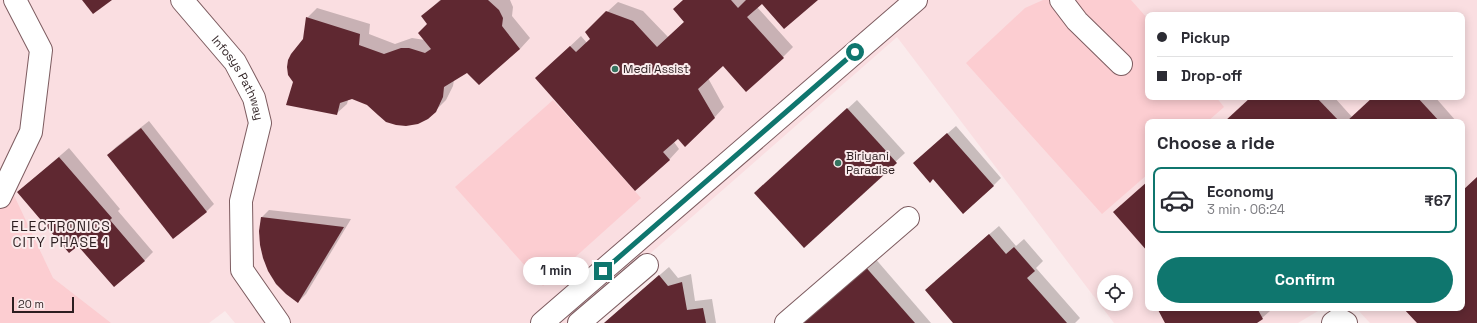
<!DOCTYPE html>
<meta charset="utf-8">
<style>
body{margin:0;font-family:"Space Grotesk",sans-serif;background:#f7f7f7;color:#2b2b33;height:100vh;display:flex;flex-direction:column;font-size:15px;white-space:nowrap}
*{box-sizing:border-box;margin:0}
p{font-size:13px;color:#7c7c81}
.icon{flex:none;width:22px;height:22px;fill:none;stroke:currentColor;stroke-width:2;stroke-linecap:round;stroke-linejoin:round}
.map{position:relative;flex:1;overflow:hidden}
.drawer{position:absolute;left:1145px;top:119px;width:320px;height:192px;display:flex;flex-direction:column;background:#fff;border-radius:8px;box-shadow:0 2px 10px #0003}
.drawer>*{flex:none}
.hud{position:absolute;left:1145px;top:12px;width:320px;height:88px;border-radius:8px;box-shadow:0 2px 10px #0003;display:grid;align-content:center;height:88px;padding:0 12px;background:#fff}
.fabs{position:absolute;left:1097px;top:275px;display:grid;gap:8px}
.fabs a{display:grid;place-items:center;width:36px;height:36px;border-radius:50%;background:#fff;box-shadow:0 2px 10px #0003;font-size:20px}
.scale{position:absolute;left:12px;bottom:10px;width:62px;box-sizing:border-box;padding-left:4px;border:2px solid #2c1e20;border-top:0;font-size:11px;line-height:14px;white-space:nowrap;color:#2c1e20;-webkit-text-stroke:3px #faebec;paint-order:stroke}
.end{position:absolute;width:18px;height:18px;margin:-9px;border:5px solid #0f766e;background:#fff;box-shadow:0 0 0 2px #fff}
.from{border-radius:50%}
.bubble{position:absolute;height:28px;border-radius:14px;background:#fff;box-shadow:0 2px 10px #0003;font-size:13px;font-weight:700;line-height:28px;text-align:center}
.hud b{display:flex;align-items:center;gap:14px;height:38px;font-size:15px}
.hud b+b{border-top:1px solid #e1e1e2}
.hud i{width:10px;height:10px;background:#2b2b33}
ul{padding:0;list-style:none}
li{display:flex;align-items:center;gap:12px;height:66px;margin:0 8px 6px;padding:0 4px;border:2px solid #e1e1e2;border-radius:8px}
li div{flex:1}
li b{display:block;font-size:15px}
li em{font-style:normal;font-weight:700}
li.selected{border-color:#0f766e}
li>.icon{width:36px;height:36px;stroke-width:1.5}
h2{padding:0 12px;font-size:18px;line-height:48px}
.button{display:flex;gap:8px;margin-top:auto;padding:8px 12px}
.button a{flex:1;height:46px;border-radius:24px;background:#0f766e;color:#fff;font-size:16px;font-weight:700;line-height:46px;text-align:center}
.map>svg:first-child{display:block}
.built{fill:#fadee1;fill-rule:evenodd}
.green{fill:#fccdd1}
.shadow{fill:#0003}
.building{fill:#5f2831}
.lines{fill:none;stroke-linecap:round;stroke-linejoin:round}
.minor-casing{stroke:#7d5c60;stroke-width:24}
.minor{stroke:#fff;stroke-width:22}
.route{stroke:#0f766e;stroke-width:5}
.poi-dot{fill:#35735f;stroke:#faebec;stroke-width:1.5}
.labels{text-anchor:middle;stroke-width:4;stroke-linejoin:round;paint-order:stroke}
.poi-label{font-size:12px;fill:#2c1e20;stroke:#faebec;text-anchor:start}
.street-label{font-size:12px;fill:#2c1e20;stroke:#faebec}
.quarter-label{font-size:14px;letter-spacing:1px;fill:#2c1e20;stroke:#faebec}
</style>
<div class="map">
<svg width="1477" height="323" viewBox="0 0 1477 323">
<rect width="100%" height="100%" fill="#faebec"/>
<path class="built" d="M0 0H1477V323H1370L1356 308H1462V122H1148V308H1323L1298 323H1114L897 37 571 323H235L225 311 209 323H0ZM1148 15H1462V97H1148ZM1104 282H1126V304H1104Z"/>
<g class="green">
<path d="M1043 0H1131L1148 19V97H1216L1224 107 1207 122H1148V174L1102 214 966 63 1025 8Z"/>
<path d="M553 100 641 198 543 286 455 187Z"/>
<path d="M11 189 53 278 111 323H0V208Z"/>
</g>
<g class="shadow">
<path d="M440 0H510L513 7 512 16 530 38 520 49 467 71 454 80 453 86 446 100 428 118 368 104 352 98 348 100 347 104 336 114 304 39 307 18 317 8 370 24 369 34 395 44 412 38 425 40 428 23 423 16Z"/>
<path d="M684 0H816L762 3 757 7 793 47 783 57 723 65 708 78 724 107 714 118 678 138 674 142 679 149 669 160 536 78 581 36 587 43 591 38 596 22 618 2 643 11 668 37 685 21Z"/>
<path d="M1252 97H1334L1352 117 1374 97H1435L1456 121 1455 122H1225Z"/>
<path d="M857 100 905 153 804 246 765 185Z"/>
<path d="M149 121 214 204 207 211 173 237 108 155 116 147Z"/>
<path d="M956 126 1001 178 993 186 922 156Z"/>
<path d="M69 148 120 209 118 211 153 252 144 261 78 244 18 192Z"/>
<path d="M269 210 351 219 306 294 298 302 261 218Z"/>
<path d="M999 226 1016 246 1024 239 1043 261 1036 268 1080 318 1075 323H953L954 322 935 281Z"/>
<path d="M873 256 931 323H795Z"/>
<path d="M669 267 678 278 691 274 695 301 712 299 716 323H604Z"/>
<path d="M1158 308H1268L1270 311 1262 318 1255 323H1166Z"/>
</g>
<g class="building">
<path d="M82 0H112L93 14Z"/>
<path d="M441 0H488L499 10 503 18 502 26 520 49 479 85 467 73 444 87 443 97 436 112 428 119 418 124 406 126 396 125 386 122 378 115 367 105 352 99 340 103 337 115 286 105 293 82 288 75 287 67 288 60 291 54 303 39 306 17 360 34 359 45 384 54 401 48H409L425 53 431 49 418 33 427 24 421 16Z"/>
<path d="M683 0H731L738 8 746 0H818L784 29 762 4 747 17 784 58 746 92 723 66 698 89 715 118 685 147 678 139 663 152 670 160 635 191 535 78 570 46 576 52 590 39 585 32 606 11 633 21 657 47 684 22 673 9Z"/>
<path d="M1251 97H1316L1340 122H1224Z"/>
<path d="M1373 97H1417L1440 122H1346Z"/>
<path d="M847 108 897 163 804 248 754 193Z"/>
<path d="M141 128 207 212 173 239 107 155Z"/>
<path d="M947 133 994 186 963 214 933 179 930 183 913 163Z"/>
<path d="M59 157 112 218 110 220 145 261 114 287 78 246 69 253 17 192Z"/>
<path d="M1477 177V323H1417L1403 308H1462V191Z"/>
<path d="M1148 181V252L1113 212Z"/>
<path d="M261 217 344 227 298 303 286 294 276 284 268 271 263 258 260 245 259 231Z"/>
<path d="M989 234 1006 254 1014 247 1035 271 1027 278 1067 323H953L925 290Z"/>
<path d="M863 264 915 323H795Z"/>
<path d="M659 275 668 286 682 282 687 310 703 308 706 323H604Z"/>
<path d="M1157 308H1257L1263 319 1257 323H1165Z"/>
</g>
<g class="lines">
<defs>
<g id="minor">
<path id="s1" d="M182 0 235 62 254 98 260 123 241 201 242 270 279 323"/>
<path d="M1061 0 1077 21 1121 64"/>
<path d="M0 197 31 132 41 50 15 0"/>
<path d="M542 323 916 0"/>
<path d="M579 323 647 265"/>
<path d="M786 323 908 218"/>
<path d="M1333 323 1339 319 1346 323"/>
</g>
</defs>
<use href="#minor" class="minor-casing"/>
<use href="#minor" class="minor"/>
</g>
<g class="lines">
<path class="route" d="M603 271 855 52"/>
</g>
<g class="poi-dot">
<circle cx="615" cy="69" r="4"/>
<circle cx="838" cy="163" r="4"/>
</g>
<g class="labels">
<g class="poi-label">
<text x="623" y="73">Medi Assist</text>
<text x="846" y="160">Biriyani<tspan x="846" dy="14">Paradise</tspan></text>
</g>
<g class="street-label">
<text dy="4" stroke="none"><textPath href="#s1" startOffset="97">Infosys Pathway</textPath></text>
</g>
<g class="quarter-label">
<text x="61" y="231">ELECTRONICS<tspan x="61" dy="16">CITY PHASE 1</tspan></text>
</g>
</g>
</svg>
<div class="fabs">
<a><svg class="icon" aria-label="locate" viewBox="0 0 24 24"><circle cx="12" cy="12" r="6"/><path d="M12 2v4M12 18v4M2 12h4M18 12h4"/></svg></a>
</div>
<div class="scale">20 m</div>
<i class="end from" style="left:855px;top:52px"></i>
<i class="end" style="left:603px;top:271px"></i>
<div class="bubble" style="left:523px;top:257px;width:66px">1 min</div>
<div class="hud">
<b><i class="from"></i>Pickup</b>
<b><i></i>Drop-off</b>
</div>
<section class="drawer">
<h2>Choose a ride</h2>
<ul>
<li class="selected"><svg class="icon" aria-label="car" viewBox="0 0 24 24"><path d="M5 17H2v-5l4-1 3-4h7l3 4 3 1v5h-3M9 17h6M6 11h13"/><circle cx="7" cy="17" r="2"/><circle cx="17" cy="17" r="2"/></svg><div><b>Economy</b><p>3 min · 06:24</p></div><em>₹67</em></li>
</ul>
<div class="button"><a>Confirm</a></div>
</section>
</div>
